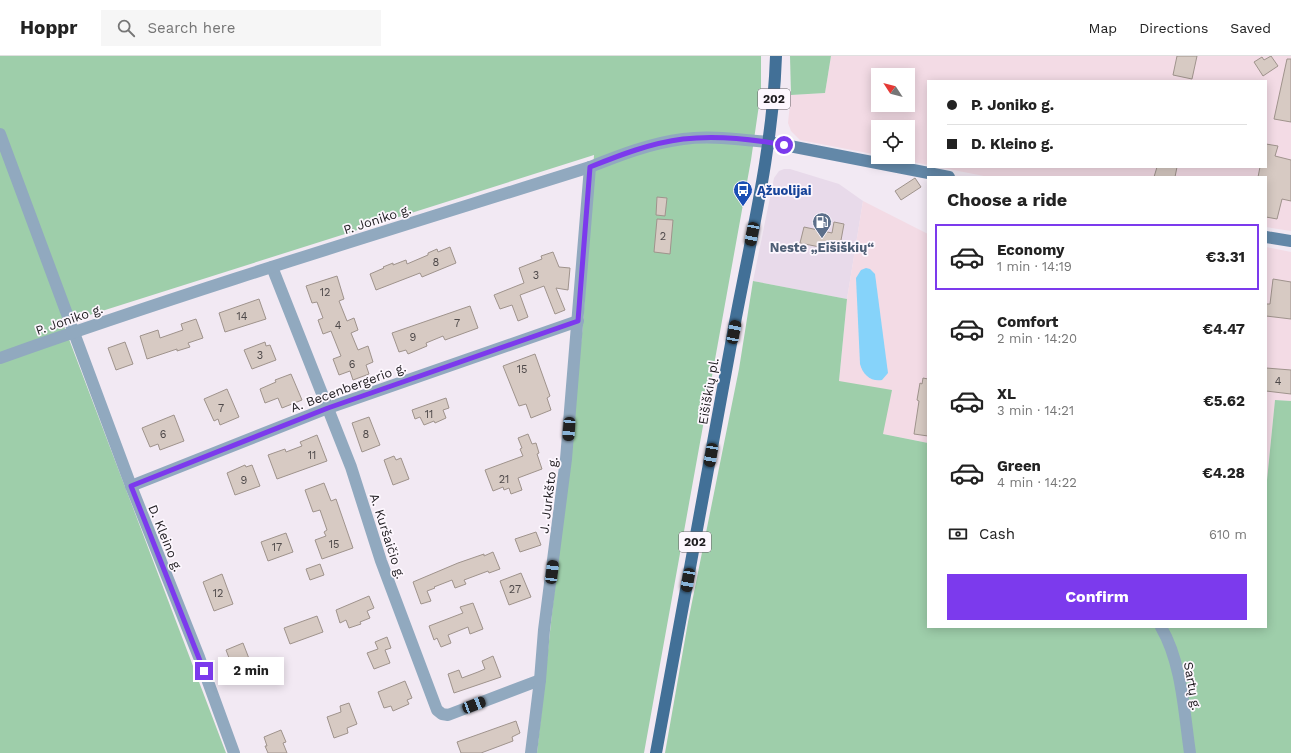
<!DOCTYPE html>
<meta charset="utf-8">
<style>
body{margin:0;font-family:"Work Sans",sans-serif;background:#f6f6f6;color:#222;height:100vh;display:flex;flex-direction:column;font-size:15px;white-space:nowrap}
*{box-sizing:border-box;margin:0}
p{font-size:13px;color:#767676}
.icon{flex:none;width:22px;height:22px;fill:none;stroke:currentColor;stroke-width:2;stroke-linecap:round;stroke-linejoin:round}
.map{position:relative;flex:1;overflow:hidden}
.drawer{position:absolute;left:927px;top:120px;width:340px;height:452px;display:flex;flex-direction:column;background:#fff;border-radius:0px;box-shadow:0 2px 10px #0003}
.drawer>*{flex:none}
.top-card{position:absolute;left:927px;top:24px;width:340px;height:88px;border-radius:0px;box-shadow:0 2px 10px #0003;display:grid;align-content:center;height:88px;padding:0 20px;background:#fff}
.needle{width:26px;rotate:306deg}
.fabs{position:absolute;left:871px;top:12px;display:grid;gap:8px}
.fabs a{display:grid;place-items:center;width:44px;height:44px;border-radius:0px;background:#fff;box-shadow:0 2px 10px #0003;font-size:20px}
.end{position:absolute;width:18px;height:18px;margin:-9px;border:5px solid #7c3aed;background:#fff;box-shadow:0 0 0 2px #fff}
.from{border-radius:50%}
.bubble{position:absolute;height:28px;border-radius:0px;background:#fff;box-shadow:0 2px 10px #0003;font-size:13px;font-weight:700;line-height:28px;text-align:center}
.car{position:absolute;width:12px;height:24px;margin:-12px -6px;border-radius:5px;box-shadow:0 0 3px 1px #0007;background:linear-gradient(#222 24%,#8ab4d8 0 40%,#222 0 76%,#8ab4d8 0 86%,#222 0)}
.top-card b{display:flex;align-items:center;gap:14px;height:38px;font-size:15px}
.top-card b+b{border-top:1px solid #e0e0e0}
.top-card i{width:10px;height:10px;background:#222}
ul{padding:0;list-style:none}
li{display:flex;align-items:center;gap:12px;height:66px;margin:0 8px 6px;padding:0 12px;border:2px solid transparent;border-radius:0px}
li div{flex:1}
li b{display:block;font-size:15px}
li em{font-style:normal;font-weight:700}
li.active{border-color:#7c3aed}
li>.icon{width:36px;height:36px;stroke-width:1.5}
h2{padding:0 20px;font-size:18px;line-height:48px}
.pay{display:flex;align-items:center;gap:10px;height:44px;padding:0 20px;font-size:15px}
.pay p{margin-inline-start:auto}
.action{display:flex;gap:8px;margin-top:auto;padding:8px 20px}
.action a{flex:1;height:46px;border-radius:0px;background:#7c3aed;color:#fff;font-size:16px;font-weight:700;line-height:46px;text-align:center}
header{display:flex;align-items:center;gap:24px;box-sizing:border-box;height:56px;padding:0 20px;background:#fff;border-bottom:1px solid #e0e0e0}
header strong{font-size:19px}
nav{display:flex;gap:22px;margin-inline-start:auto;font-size:14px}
.search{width:280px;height:36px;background:#f6f6f6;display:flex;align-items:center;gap:10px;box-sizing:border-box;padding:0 14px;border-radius:0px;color:#767676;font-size:15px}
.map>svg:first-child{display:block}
.built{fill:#e8daea}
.industrial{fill:#f3dbe5;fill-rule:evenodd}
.green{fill:#9eceaa}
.water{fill:#86d3fa}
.building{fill:#d7cac3;stroke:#9f938c}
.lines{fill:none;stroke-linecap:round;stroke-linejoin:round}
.street{stroke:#91a9bf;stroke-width:12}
.secondary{stroke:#6388a8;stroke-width:12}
.primary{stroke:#427097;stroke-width:12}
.route{stroke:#7c3aed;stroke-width:5}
.labels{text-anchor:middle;stroke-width:3.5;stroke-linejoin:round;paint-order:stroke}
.number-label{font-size:11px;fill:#4d4849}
.shield{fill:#fdf7fe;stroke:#625e63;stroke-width:1}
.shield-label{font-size:12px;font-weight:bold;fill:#1f1c20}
.transit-label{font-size:13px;font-weight:bold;fill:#164399;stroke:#fdf7fe;text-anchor:start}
.street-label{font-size:13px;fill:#1f1c20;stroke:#fdf7fe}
.service-label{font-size:13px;font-weight:bold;fill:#4e5e75;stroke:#fdf7fe}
</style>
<header>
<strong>Hoppr</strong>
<div class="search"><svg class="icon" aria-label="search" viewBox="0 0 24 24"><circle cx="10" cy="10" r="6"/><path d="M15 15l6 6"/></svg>Search here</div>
<nav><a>Map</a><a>Directions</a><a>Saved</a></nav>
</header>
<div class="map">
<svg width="1291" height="697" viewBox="0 0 1291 697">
<rect width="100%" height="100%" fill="#f2e9f3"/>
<path class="built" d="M784 113H790L839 128 863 145 847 243 753 225 774 122 779 115Z"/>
<g class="industrial">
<path d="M831 0H1291V175L1266 171V121H989L938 111H1266V25H928V109L887 101H908V71H878V99L800 84 791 75 788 67 791 39 825 37ZM878 19H908V49H878Z"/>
<path d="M863 145 928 178V387L883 378 839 326 847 243Z"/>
<path d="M1266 191 1291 196V345L1275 344 1266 434Z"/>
</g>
<g class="green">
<path d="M0 0H761V35L751 104 644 697H537L583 268 594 99 83 261 64 270 226 697H0Z"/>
<path d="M790 0H831L825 37 791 39Z"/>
<path d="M753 225 847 243 839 325 892 334 883 378 928 387V571H1266V434L1275 344 1291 345V697H665L688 566 739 313Z"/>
</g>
<path class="water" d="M866 212 870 213 875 218 888 317 882 324C871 326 863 319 860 308L856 222 861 214Z"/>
<g class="building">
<path d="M1177 0H1197L1192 23 1173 19Z"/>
<path d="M1271 0 1278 10 1263 20 1254 6 1262 1 1264 4Z"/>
<path d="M1287 3H1291V66L1274 63Z"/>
<path d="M1266 88 1278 90 1275 100 1291 104V145L1282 143 1277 163 1266 161V121H1258L1260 111H1266Z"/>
<path d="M1157 111H1177L1175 121H1154Z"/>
<path d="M915 122 921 131 901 144 895 135Z"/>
<path d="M657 141 667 142 665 160 656 159Z"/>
<path d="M657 163 673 164 670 198 654 196Z"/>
<path d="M834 166 844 168 839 195 800 187 804 171 832 177Z"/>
<path d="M450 191 456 207 422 221 420 217 376 234 370 218 384 212 383 211 393 207V209L406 204 407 208 428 199V197L437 193 438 196Z"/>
<path d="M553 196 559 211 570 212 568 234 556 232 565 254 555 258 544 230 520 239 528 261 518 265 512 249 500 253 494 239 524 227 519 212 542 203 541 200Z"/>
<path d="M337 220 344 243 339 245 347 265 354 262 358 274 351 277 358 294 368 290 373 306 366 309 369 318 353 324 350 315 339 319 333 303 341 300 331 275 323 278 318 264 323 262 317 246 312 247 306 230Z"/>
<path d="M1273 223 1291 226V263L1266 260V248H1270Z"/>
<path d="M259 243 266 263 225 276 219 257Z"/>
<path d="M470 250 478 272 445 284 443 280 426 287 427 290 408 298 406 294 399 296 392 277Z"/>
<path d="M196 263 203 282 188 287 190 291 177 295V293L147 303 140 280 158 274 160 282 183 274 181 268Z"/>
<path d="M125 286 133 308 116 314 108 292Z"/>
<path d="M265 286 266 290 270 289 276 304 252 313 244 294Z"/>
<path d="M535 298 550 340 547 342 551 354 531 362 526 348 519 350 503 310Z"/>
<path d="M1266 312 1291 314V338L1266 335Z"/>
<path d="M291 318 302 344 282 352 278 342 265 347 260 333 276 326 275 324Z"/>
<path d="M923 322 928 323V380L914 378 919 345 917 344 920 327 922 328Z"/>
<path d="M227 333 239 361 220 369 218 363 214 365 204 343Z"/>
<path d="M446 342 449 352 443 354 446 362 435 367 434 365 424 369 420 361 415 363 412 354Z"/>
<path d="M174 359 184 385 160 394 158 388 150 391 142 372Z"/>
<path d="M369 361 380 389 362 396 352 367Z"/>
<path d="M528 378 532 388 536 387 539 397 537 398 542 413 518 422 522 434 511 438 509 432 504 434 503 431 493 435 485 414 523 400 520 393 522 392 518 382Z"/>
<path d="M317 379 327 405 277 423 268 399 285 393 286 396 302 390 300 386Z"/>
<path d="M394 400 396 404 401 402 409 423 393 429 384 404Z"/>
<path d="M245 409 246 411 252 409 260 430 235 439 227 417Z"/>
<path d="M324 427 331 445 336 443 353 492 322 503 315 484 326 480 324 476 327 474 320 454 313 456 305 434Z"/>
<path d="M536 476 541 489 520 496 515 483Z"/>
<path d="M286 477 293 496 268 505 261 486Z"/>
<path d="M493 496 500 513 489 517 488 515 464 524 466 528 455 532 452 524 434 531 435 532 427 535 431 545 421 548 413 526 458 507 484 498V500Z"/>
<path d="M320 508 324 519 310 524 306 513Z"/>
<path d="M521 517 531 541 509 549 500 525Z"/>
<path d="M222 518 233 548 214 555 203 526Z"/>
<path d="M369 540 374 552 367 555 370 562 360 566 361 568 349 572 346 564 340 567 336 554Z"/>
<path d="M473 547 483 573 470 578 468 571 448 579 451 587 441 591 437 582 434 584 429 570 463 557 460 551Z"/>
<path d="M317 560 323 576 290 588 284 572Z"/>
<path d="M387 581 391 592 385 594 390 607 374 613 367 597 378 593 375 586Z"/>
<path d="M243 587 253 613 236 620 226 594Z"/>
<path d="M493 600 501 621 454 637 448 618 459 614 462 622 478 616 485 613 482 605Z"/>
<path d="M405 625 412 642 407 644 409 648 393 655 391 650 384 652 378 636Z"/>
<path d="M349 647 357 668 347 672 348 677 334 682 327 661 341 656 340 650Z"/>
<path d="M516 665 520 677 512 681 513 685 481 697H461L457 686Z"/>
<path d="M281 674 286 686 283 687 287 697H268L265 690H267L264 681Z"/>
</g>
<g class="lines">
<g class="street">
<path d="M0 78 131 430 199 601 234 697"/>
<path d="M272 211 351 411 381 505 437 654 442 658 448 659 540 624"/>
<path d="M0 302C194 233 393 173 590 111 620 99 651 87 683 83 712 79 741 84 769 86"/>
<path d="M131 430 328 352 578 265"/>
<path d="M1161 571C1182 607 1184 656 1190 697"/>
<path d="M531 697 540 624 544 574 566 403 590 111"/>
</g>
<g class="secondary">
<path d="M769 86 949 121"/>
<path d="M1266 181 1291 185"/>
</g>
<path class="primary" d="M656 697C682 557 707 417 733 277 750 185 773 94 776 0"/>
</g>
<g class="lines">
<path class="route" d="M204 615 131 430 328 352 578 265 590 111C620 99 651 87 683 83 716 79 752 83 784 89"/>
</g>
<defs>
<symbol id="bus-pin" viewBox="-11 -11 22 30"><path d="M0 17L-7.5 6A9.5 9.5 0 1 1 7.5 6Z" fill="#1a4fb4" stroke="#fdf7fe"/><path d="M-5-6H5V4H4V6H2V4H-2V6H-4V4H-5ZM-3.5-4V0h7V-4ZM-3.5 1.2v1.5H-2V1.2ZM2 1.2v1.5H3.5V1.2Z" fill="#fff"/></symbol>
<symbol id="fuel-pin" viewBox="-11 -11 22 30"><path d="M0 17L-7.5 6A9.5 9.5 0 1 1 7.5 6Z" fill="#5c6f8a" stroke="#fdf7fe"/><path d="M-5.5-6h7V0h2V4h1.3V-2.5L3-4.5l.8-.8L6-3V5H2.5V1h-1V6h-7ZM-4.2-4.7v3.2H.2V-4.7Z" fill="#fff"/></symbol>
</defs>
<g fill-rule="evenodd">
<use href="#bus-pin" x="732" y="123" width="22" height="30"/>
<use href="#fuel-pin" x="811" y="155" width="22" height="30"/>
</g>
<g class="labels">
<g class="number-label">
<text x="663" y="184">2</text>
<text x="436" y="210">8</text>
<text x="536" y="223">3</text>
<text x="325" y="240">12</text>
<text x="242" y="264">14</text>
<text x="457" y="271">7</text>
<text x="338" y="273">4</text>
<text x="413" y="285">9</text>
<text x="260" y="303">3</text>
<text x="352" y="312">6</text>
<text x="522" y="317">15</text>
<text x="1278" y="329">4</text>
<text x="221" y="356">7</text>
<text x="429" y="362">11</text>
<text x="163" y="382">6</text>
<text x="366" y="382">8</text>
<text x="312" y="403">11</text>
<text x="504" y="427">21</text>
<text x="244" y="428">9</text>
<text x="334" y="492">15</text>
<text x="277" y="495">17</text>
<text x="515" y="537">27</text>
<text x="218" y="541">12</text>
</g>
<g class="shield">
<rect x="758" y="33" width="32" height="20" rx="3"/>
<rect x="679" y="476" width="32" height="20" rx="3"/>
</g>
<g class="shield-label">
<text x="774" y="47">202</text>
<text x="695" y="490">202</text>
</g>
<g class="transit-label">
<text x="757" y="139">Ąžuolijai</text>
</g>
<g class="street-label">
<text transform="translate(377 163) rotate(-18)" y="5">P. Joniko g.</text>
<text transform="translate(69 263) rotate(-19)" y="5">P. Joniko g.</text>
<text transform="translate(348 331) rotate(-20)" y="5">A. Becenbergerio g.</text>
<text transform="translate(708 335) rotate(-80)" y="5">Eišiškių pl.</text>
<text transform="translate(548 439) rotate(-83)" y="5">J. Jurkšto g.</text>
<text transform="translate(388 480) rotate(72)" y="5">A. Kuršaičio g.</text>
<text transform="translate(166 482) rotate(68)" y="5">D. Kleino g.</text>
<text transform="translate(1193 630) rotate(80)" y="5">Sartų g.</text>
</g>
<g class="service-label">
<text x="822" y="196">Neste „Eišiškių“</text>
</g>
</g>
</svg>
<div class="fabs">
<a><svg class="needle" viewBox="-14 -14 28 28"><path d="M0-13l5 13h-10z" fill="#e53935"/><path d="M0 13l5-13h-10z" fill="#767676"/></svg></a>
<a><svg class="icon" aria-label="locate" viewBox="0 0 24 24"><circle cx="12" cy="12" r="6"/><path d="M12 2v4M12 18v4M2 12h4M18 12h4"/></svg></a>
</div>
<i class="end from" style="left:784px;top:89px"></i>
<i class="end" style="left:204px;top:615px"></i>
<div class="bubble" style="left:218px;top:601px;width:66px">2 min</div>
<i class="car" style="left:752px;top:178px;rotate:191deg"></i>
<i class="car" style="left:734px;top:276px;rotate:11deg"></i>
<i class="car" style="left:569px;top:373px;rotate:184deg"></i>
<i class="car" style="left:711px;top:399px;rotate:190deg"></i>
<i class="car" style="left:552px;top:516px;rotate:7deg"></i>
<i class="car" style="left:688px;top:524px;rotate:190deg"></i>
<i class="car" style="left:474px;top:649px;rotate:69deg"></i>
<div class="top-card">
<b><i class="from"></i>P. Joniko g.</b>
<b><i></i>D. Kleino g.</b>
</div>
<section class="drawer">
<h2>Choose a ride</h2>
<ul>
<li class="active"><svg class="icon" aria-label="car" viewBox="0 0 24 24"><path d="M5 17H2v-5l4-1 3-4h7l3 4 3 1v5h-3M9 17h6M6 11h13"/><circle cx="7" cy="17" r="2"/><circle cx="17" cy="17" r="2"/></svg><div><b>Economy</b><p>1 min · 14:19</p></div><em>€3.31</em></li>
<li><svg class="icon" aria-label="car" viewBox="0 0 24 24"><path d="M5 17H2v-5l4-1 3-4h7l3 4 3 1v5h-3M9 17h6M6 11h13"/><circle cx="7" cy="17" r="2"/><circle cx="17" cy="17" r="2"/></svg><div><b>Comfort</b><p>2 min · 14:20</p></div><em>€4.47</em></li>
<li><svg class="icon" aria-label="car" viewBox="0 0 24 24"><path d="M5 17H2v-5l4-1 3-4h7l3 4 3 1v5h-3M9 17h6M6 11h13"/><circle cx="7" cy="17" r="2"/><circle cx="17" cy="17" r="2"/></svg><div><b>XL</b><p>3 min · 14:21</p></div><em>€5.62</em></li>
<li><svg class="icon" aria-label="car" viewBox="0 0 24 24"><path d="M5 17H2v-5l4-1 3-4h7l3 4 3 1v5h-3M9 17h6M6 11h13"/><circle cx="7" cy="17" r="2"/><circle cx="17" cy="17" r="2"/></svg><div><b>Green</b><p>4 min · 14:22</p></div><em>€4.28</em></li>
</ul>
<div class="pay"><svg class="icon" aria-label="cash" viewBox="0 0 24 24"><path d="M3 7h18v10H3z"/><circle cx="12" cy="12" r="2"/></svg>Cash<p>610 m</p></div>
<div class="action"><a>Confirm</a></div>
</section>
</div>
